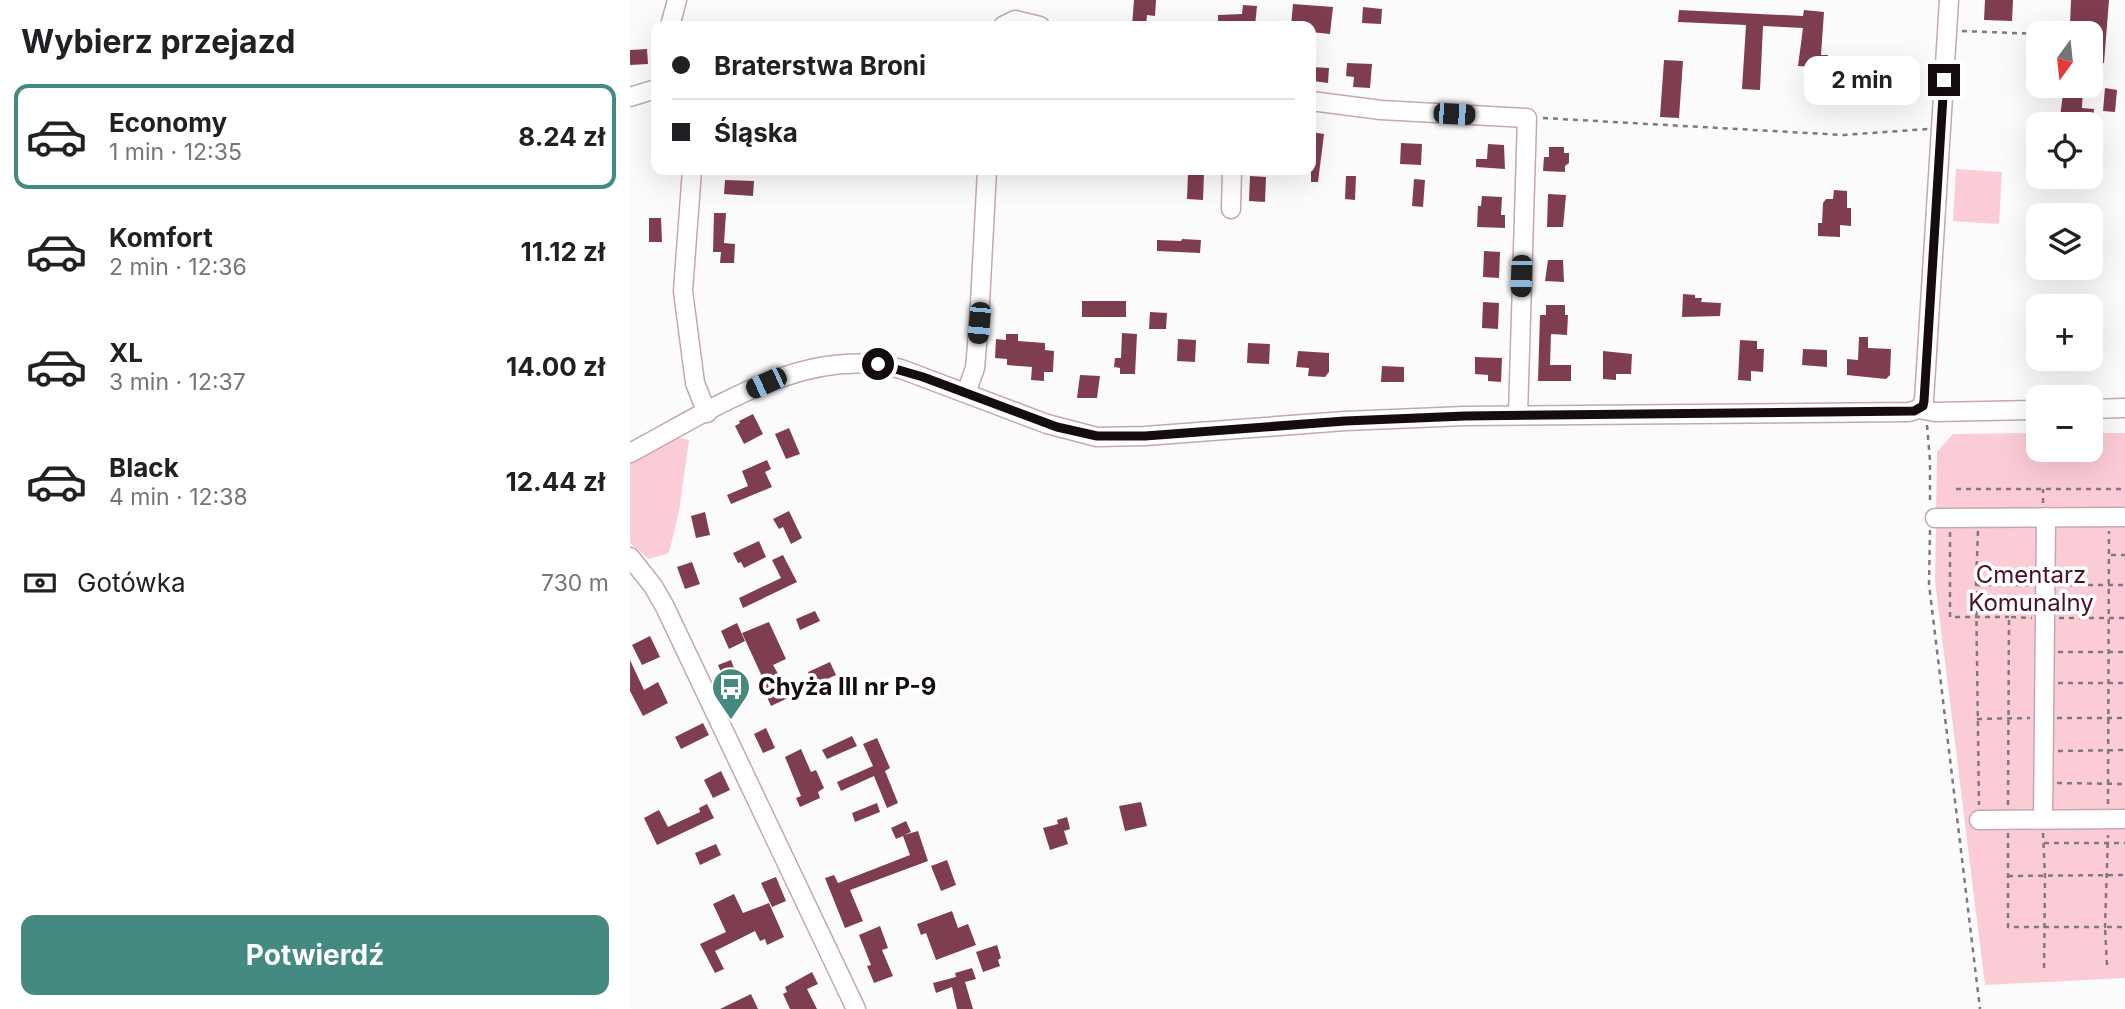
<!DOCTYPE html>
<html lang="pl">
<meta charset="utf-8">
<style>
body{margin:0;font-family:Inter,sans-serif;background:#f2f2f2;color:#202124;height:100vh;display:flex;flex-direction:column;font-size:26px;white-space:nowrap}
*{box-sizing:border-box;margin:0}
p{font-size:23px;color:#757577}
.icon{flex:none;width:38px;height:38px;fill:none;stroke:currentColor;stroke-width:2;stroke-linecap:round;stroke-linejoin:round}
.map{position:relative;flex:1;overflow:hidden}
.details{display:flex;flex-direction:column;background:#fff;width:630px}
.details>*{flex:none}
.banner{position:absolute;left:21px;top:21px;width:665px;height:154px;border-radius:14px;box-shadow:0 7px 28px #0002;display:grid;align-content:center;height:154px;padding:0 21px;background:#fff}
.needle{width:46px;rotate:195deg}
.tools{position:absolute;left:1396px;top:21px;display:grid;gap:14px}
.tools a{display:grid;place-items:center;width:77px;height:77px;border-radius:14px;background:#fff;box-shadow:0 7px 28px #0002;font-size:35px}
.end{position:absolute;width:32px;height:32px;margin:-16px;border:9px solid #160c0f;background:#fff;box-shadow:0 0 0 4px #fff}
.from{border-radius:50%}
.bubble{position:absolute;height:49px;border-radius:14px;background:#fff;box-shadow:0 7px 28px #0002;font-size:23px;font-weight:700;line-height:49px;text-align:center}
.car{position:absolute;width:21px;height:42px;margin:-21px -10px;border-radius:9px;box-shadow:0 0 5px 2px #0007;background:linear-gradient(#222 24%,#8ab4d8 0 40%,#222 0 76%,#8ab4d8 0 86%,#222 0)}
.banner b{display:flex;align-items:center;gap:24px;height:66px;font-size:26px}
.banner b+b{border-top:2px solid #e0e0e0}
.banner i{width:18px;height:18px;background:#202124}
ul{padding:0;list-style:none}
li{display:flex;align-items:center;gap:21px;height:105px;margin:0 14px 10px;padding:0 7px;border:4px solid transparent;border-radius:14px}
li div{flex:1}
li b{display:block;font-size:26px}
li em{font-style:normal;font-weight:700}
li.selected{border-color:#458a81}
li>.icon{width:63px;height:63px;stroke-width:1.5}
h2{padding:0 21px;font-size:32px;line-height:84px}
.pay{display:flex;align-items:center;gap:18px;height:77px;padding:0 21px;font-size:26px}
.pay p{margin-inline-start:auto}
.action{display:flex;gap:14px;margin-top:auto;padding:14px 21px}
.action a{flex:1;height:80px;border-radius:14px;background:#458a81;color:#fff;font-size:28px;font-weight:700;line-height:80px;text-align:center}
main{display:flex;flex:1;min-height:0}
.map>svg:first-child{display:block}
.green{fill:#fcccd6}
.building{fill:#7e3e4f}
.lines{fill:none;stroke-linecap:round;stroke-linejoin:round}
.minor-casing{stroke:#c5a8ae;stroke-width:21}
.path{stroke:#7e797b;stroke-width:2.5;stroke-dasharray:5 5;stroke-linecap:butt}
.minor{stroke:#fff;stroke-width:18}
.route{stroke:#160c0f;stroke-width:9}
.labels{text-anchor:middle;stroke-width:7;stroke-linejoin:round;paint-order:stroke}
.park-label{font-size:24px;fill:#4e0e25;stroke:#fff}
.poi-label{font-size:24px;font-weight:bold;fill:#160c0f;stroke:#fff;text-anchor:start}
</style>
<main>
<section class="details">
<h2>Wybierz przejazd</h2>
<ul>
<li class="selected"><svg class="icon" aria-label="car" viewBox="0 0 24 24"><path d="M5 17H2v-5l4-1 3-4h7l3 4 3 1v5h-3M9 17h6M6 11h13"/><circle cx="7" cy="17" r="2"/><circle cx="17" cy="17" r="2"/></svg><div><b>Economy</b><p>1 min · 12:35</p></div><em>8.24 zł</em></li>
<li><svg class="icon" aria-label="car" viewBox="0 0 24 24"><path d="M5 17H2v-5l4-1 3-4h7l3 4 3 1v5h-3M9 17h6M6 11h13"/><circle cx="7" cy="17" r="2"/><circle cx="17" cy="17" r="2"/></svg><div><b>Komfort</b><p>2 min · 12:36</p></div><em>11.12 zł</em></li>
<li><svg class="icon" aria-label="car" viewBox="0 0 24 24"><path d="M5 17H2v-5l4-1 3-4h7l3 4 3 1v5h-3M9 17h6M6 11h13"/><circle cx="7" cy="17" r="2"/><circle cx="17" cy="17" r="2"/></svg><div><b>XL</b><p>3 min · 12:37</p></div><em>14.00 zł</em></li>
<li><svg class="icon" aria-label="car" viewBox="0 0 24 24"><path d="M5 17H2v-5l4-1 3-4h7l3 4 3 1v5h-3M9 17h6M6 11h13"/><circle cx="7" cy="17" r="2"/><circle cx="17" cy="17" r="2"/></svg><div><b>Black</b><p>4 min · 12:38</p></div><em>12.44 zł</em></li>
</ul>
<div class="pay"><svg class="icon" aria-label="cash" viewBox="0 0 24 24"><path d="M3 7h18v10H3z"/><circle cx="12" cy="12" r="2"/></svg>Gotówka<p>730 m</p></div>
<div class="action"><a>Potwierdź</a></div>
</section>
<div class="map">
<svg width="1495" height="1009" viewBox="0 0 1495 1009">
<rect width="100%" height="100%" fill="#fbfbfb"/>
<g class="green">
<path d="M1326 169 1372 172 1369 224 1323 221Z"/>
<path d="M1409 433V450H1461V433H1495V978L1355 985 1305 581 1307 452 1323 434Z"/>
<path d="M45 437 59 440 49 511 39 553 19 559 0 543V460Z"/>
</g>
<g class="building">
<path d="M504 0H526L525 16 517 15 516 26H502Z"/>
<path d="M1355 0H1383L1382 21 1354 20Z"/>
<path d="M1441 0H1479L1474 63 1462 62 1467 25 1440 24Z"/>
<path d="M663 4 703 7 700 34 681 32V26H661Z"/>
<path d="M613 5 627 6 625 26H588V15L612 14Z"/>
<path d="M733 7 752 9 751 24 732 23Z"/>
<path d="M1049 10 1173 16 1174 10 1194 12 1191 55H1198L1197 68 1168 66 1173 28 1133 26 1130 90 1112 89 1116 25 1048 22Z"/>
<path d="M17 49 18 64 0 65V50Z"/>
<path d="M1034 60 1053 61 1049 118 1030 117Z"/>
<path d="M717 63 742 64 740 88 723 87 724 77 716 76Z"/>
<path d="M681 67 699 68 698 83 683 81V79H681Z"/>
<path d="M1434 86H1453L1452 108 1464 109 1463 120 1430 117Z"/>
<path d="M1475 88 1487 90 1485 112 1473 111Z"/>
<path d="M681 132 694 134 688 182H681Z"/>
<path d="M771 143 792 144 791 165 770 164Z"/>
<path d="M858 144 874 145 875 169 846 167V159H857Z"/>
<path d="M919 147H934V153H939V163L935 166V172L913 171 914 157H919Z"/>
<path d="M558 173 574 174 573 200 557 199Z"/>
<path d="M620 176 636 177 635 202 619 201Z"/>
<path d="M716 176H726L725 200 715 199Z"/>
<path d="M784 179 795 180 793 207 782 206Z"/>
<path d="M95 180 124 181 123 196 94 194Z"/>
<path d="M1204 190 1217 191V208H1221V226L1210 225V237L1188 236V223H1192L1193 203 1196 199H1203Z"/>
<path d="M918 194 936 195 933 227H917Z"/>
<path d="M852 196 872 197 871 215H875V228L847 227 848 206H851Z"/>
<path d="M84 213H96L94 243 105 244 104 263H90L91 252H83Z"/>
<path d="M19 218H31L32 242H19Z"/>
<path d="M552 239 571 240 570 253 527 251V240L551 241Z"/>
<path d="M854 251 870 252 869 278 853 277Z"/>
<path d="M918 260H933L934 282 915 281Z"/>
<path d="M1053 294 1065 295V298H1072L1071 302 1091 303 1090 316 1052 317Z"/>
<rect x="452" y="301" width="44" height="16"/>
<path d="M853 302 869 303 868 329 852 328Z"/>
<path d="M916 305H935V315H938L937 335 921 334 920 365H941V381H908L910 315H916Z"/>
<path d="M520 312 537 313 536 329H519Z"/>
<path d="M492 333 507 334 505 374H490V368L484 367 485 358H491Z"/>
<path d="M376 334H388V341L415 343V350L424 351 423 372H414V381L401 380 402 367 377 365V359L365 358 366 339 376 340Z"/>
<path d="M1229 337H1238V348L1261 349 1260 375 1256 379 1217 375V359L1228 360Z"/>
<path d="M548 339 566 340 565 362 547 361Z"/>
<path d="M1110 340 1127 341V349H1134L1133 372 1121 371V381L1108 380Z"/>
<path d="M618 343 640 344 639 364 617 363Z"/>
<path d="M1173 349 1197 350V367L1172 365Z"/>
<path d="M668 351 699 353V372L695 377 678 376 679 368 666 367Z"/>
<path d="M973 351 1002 354 1001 374H986V380L973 379Z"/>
<path d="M845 357 872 358 871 382 858 381V375L845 374Z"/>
<path d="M752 366 774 367V382H751Z"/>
<path d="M450 375 470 376 467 398H447Z"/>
<path d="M123 414 133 434 114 444 105 426 110 423 109 421Z"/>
<path d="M159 428 170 454 156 459 145 434Z"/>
<path d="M137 460 141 469 135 472 142 487 101 504 97 495 118 486 112 471Z"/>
<path d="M159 511 172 538 161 544 153 527 149 529 143 519Z"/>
<path d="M75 512 80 535 66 538 61 516Z"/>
<path d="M129 541 136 557 114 568 111 562 108 563 103 553Z"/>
<path d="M153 555 167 582 113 608 109 598 151 578 142 560Z"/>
<path d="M62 562 70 584 55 589 47 567Z"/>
<path d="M185 611 190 621 170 630 166 619Z"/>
<path d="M139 622 156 659 143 665 158 691 155 693 158 698 141 706 131 684 135 683 112 633Z"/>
<path d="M107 623 115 641 99 649 91 631Z"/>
<path d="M20 636 30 657 12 665 2 645Z"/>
<path d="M0 660 14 690 28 682 38 703 13 716 0 691Z"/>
<path d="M101 660 110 684 98 689 88 665Z"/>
<path d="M200 662 206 675 184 685 178 672Z"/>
<path d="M73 723 79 735 51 749 45 737Z"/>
<path d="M136 728 145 748 133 753 124 734Z"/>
<path d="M222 736 227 746 197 759 192 750Z"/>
<path d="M247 738 260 768 255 771 268 803 257 808 244 776 211 791 207 782 243 766 233 744Z"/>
<path d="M171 749 181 772 186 770 194 788 188 792 190 798 170 807 166 798 171 796 155 757Z"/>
<path d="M91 771 100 790 83 798 74 780Z"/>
<path d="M511 802 517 826 495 831 489 806Z"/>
<path d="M247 803 250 812 225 822 222 813Z"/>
<path d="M77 804 84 818 27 845 14 818 29 810 38 827 70 812 69 808Z"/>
<path d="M437 817 440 829 434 831 438 844 420 850 413 828 428 824 427 820Z"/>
<path d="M276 821 281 832 274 835 288 831 298 861 220 890 233 921 215 928 195 878 204 875 208 883 280 855 273 836 266 839 261 828Z"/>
<path d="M86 844 91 855 70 865 65 853Z"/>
<path d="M317 860 326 885 311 891 301 866Z"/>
<path d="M146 877 156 901 142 907 131 883Z"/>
<path d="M104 894 113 913 139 903 154 937 137 945 135 939 130 941 125 931 85 951 94 969 85 973 70 944 96 932 83 904Z"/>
<path d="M322 911 328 928 338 924 346 945 306 960 296 933 291 935 287 924Z"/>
<path d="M250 926 258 948 252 950 263 976 244 983 237 966 241 965 229 935Z"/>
<path d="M367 945 371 958 368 960 370 966 353 972 346 952Z"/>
<path d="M342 968 346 979 335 982 343 1009H327L322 987 306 993 303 983 326 977 325 973Z"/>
<path d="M182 972 188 984 177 989 187 1009H160L153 994 157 992 155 987Z"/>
<path d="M121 994 128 1009H90Z"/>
</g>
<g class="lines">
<defs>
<g id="minor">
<path d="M40 26 47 0"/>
<path d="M373 26 385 20 410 26"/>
<path d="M0 97 26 89"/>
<path d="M681 101 751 110 897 118 888 415"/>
<path d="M62 170 53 291 65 383 77 413"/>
<path d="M601 209 602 170"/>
<path d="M336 393 345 368 349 322 357 170"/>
<path d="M1289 409 1294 401 1319 0"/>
<path d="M1461 409 1495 408"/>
<path d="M0 453C82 410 175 344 271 369L417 424 467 437 515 436 715 421 835 416 1279 412 1289 409 1305 412 1409 410"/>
<path d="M1305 518 1495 517"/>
<path d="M0 557 23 586 35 607 226 1009"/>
<path d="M1413 819 1416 517"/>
<path d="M1349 820 1495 819"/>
</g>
</defs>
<use href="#minor" class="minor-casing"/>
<g class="path">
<path d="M1332 31 1409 34"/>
<path d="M913 118 1213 135 1298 129"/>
<path d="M1297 425 1300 461V505"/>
<path d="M1326 489H1495"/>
<path d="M1413 503V489"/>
<path d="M1300 530 1299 584 1350 1009"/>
<path d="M1348 531 1346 585 1349 805"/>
<path d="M1320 532V617H1379"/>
<path d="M1481 555H1495"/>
<path d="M1346 585H1401"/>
<path d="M1428 585H1495"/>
<path d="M1429 618H1495"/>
<path d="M1428 652H1495"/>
<path d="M1428 683H1495"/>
<path d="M1427 718H1495"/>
<path d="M1347 719 1400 718"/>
<path d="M1428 751 1495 750"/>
<path d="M1427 783 1495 784"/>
<path d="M1478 804 1479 531"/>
<path d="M1378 805 1379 617 1402 618"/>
<path d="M1378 833V927H1475L1478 835"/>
<path d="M1413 833 1415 876 1414 973"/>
<path d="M1414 843H1495"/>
<path d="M1378 876 1495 875"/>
<path d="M1477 965 1475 927H1495"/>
</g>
<use href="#minor" class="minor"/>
</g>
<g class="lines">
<path class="route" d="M248 364 293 377 427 427 467 436H515L715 421 835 416 1284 411 1293 406 1294 401 1314 80"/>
</g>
<defs>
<symbol id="bus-pin" viewBox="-11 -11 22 30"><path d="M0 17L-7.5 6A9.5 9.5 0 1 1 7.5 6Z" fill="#458a81" stroke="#fff"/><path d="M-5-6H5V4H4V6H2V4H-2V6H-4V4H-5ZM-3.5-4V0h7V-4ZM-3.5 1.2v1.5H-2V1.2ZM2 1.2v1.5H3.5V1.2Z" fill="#fff"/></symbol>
</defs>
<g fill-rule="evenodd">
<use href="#bus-pin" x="79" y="665" width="44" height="60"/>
</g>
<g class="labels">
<g class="park-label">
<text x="1401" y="583">Cmentarz<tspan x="1401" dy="28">Komunalny</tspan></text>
</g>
<g class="poi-label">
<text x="128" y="695">Chyża III nr P-9</text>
</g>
</g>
</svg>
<div class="tools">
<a><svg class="needle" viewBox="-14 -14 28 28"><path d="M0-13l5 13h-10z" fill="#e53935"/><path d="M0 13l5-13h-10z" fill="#757577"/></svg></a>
<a><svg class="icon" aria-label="locate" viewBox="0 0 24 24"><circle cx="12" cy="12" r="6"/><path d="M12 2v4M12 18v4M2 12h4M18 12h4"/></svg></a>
<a><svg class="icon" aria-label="layers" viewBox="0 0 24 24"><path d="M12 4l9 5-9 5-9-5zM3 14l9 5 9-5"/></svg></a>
<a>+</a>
<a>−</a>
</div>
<i class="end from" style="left:248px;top:364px"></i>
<i class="end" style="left:1314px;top:80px"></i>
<div class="bubble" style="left:1174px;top:56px;width:116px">2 min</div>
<i class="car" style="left:824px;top:114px;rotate:93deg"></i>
<i class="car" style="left:891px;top:276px;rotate:182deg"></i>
<i class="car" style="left:349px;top:323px;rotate:185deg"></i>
<i class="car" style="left:136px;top:383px;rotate:245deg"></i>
<div class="banner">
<b><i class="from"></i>Braterstwa Broni</b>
<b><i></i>Śląska</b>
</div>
</div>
</main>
